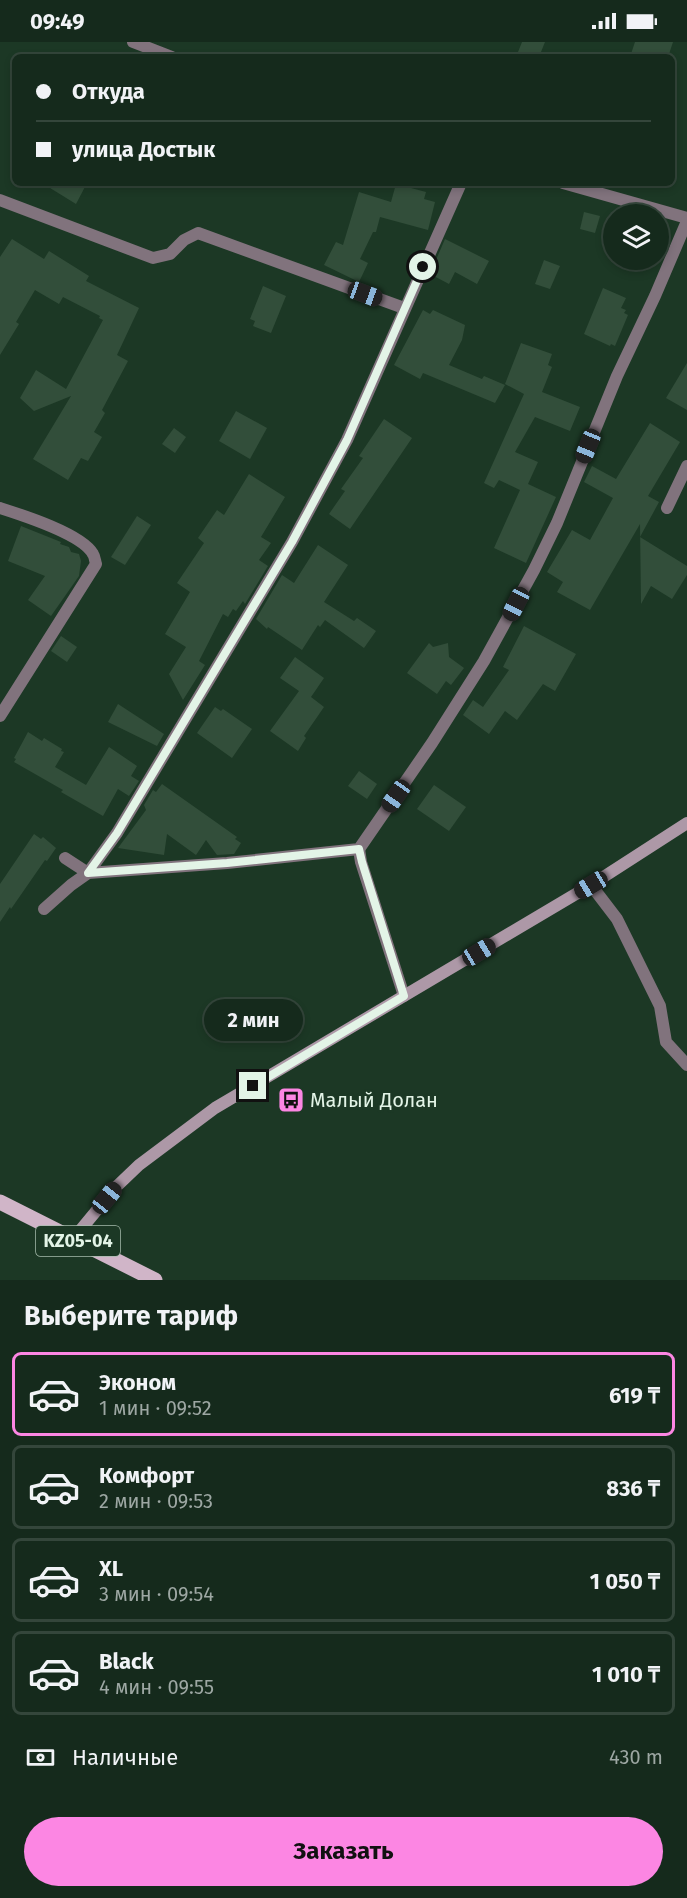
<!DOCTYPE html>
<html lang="ru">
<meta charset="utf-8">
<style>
body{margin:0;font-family:"Fira Sans",sans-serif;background:#1e3225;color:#f1f3f6;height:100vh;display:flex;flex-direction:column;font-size:22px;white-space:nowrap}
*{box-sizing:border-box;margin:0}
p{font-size:20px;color:#9da7a3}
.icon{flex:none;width:33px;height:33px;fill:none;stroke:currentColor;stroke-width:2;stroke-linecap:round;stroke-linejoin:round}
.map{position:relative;height:1238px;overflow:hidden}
.drawer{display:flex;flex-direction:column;background:#152a1c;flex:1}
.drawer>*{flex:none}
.hud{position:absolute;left:12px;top:12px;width:663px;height:132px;border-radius:9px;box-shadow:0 3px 9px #0003,0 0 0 2px #34463b;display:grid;align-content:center;height:132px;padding:0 24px;background:#152a1c}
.controls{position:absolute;left:603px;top:162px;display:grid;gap:12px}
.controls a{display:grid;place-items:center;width:66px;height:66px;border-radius:50%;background:#152a1c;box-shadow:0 3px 9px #0003,0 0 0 2px #34463b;font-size:30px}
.end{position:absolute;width:27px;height:27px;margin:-14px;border:8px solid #e3f4e7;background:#111;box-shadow:0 0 0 3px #111}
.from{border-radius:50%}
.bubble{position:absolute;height:42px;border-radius:21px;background:#152a1c;box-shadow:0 3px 9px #0003,0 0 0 2px #34463b;font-size:20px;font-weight:700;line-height:42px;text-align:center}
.car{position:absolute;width:18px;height:36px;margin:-18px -9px;border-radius:8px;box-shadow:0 0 4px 2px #0007;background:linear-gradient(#222 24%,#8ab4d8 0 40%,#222 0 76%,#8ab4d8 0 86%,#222 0)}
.hud b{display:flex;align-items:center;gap:21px;height:57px;font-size:22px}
.hud b+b{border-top:2px solid #34463b}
.hud i{width:15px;height:15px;background:#f1f3f6}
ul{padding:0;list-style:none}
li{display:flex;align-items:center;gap:18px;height:84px;margin:0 12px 9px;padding:0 12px;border:3px solid #34463b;border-radius:9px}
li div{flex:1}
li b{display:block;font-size:22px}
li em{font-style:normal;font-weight:700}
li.current{border-color:#fc86e3}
li>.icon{width:54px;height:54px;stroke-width:1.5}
h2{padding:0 24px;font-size:27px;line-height:72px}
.pay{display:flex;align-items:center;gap:15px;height:66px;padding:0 24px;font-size:22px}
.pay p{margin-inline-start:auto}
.cta{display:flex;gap:12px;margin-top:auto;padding:12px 24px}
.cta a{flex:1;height:69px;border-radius:36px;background:#fc86e3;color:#111;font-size:24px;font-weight:700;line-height:69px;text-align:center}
.status{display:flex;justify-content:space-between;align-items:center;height:42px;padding:0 30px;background:#152a1c;direction:ltr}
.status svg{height:16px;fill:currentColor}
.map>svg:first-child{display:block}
.building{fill:#324e3a}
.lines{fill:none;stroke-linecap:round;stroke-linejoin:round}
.street{stroke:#81737d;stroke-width:12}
.secondary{stroke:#ad98a7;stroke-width:12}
.primary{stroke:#d0b5c8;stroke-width:15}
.route{stroke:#e3f4e7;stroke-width:8}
.labels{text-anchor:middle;stroke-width:5;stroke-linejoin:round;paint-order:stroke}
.shield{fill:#1c3825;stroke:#a7bcad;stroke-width:1.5}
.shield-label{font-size:18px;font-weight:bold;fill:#e3f4e7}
.poi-label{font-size:20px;fill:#e3f4e7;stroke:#1c3825;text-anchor:start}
</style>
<div class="status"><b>09:49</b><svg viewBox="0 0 49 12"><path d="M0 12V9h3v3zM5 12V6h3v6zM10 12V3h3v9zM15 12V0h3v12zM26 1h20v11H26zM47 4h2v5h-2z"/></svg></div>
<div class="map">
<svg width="687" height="1238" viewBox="0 0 687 1238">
<rect width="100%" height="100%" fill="#1c3825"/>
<g class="building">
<path d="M522 0H545L539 15H516Z"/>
<path d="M635 0H673L668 15H630Z"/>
<path d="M42 141H87L76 162Z"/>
<path d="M396 142 426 150 424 157 435 160 428 188 380 175 376 190H373L360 217 368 221 359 240 324 223 336 200 343 203 359 150 391 160Z"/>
<path d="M584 170 600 174 595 191 580 187Z"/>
<path d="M12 197 44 217 49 209 89 234 86 239 139 266 117 313 128 319 102 368 105 371 94 390 102 395 88 419 81 416 68 438 33 417 71 354 34 369 20 356 36 328 66 347 103 278 99 276 100 274 63 255 59 262 35 248 16 280 19 282 0 313V215Z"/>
<path d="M445 197 489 219 477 242 455 230 449 242 430 232Z"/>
<path d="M544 218 560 224 550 247 535 242Z"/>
<path d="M263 244 286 254 271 291 253 284 255 279 250 277Z"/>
<path d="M603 246 626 256 621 266 626 268 624 271 628 273 615 304 611 302 610 304 584 292Z"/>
<path d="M423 268 430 272 433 268 465 283 462 298 449 323 482 337 484 334 505 343 495 361 423 331 420 337 394 323Z"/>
<path d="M521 301 552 312 548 323 552 325 542 350 580 365 570 389 535 375 515 410 538 420 528 442 556 455 526 521 494 506 520 448 499 438 494 446 484 441 524 352 505 342Z"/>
<path d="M687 321V368L666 356Z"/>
<path d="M236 369 267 386 250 417 219 399Z"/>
<path d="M384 377 412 396 350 487 329 472 345 449 341 447 363 416 359 414Z"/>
<path d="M650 381 680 400 648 454 659 460 640 495 687 524V533L672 557 651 544 641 562 640 482 590 568 557 550 563 540 547 530 572 488 590 498 613 456 584 440 592 424 616 437Z"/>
<path d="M174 386 186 395 175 411 162 402Z"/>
<path d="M249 432 285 455 261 495 271 501 259 518 268 524 245 562 243 559 236 569 233 567 228 575 223 572 199 619 205 623 183 658 169 632 186 605 165 592 190 550 177 541 204 501 198 496 217 468 224 473Z"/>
<path d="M137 474 151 483 125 523 111 515Z"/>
<path d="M21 484 61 500 60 502 69 505 71 510 79 512 81 519 79 534 51 574 28 558 45 534 8 519Z"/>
<path d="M318 503 348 523 324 560 354 579 357 576 376 589 364 606 325 578 320 585 318 583 302 608 268 585 267 587 256 577 282 533 294 541Z"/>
<path d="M524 584 576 612 555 649 543 642 517 678 505 669 489 692 463 673 473 658 483 665 509 628 503 625Z"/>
<path d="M61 594 77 605 67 620 51 609Z"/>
<path d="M429 601 433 605 448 601 449 615 464 626 451 643 446 639 437 652 407 631Z"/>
<path d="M295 615 324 636 311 655 324 665 304 694 306 696 298 709 270 689 299 649 280 636Z"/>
<path d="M118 662 164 692 157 704 108 680Z"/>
<path d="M215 665 221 669 223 667 252 687 232 716 197 691Z"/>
<path d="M28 690 42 699 44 696 62 707 61 709 64 710 55 725 86 743 109 705 137 724 131 734 139 739 129 754 118 747 103 774 61 750 63 748 14 720 16 717 14 716Z"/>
<path d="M359 729 377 742 367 757 348 744Z"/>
<path d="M162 742 237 795 235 797 241 801 234 812 217 813 206 798 196 813 167 792 164 813 118 806 146 768 144 763 153 748 156 750Z"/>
<path d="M434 743 466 765 449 789 417 767Z"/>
<path d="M34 792 41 797 43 795 56 806 47 819 45 818 11 867 10 865 0 880V842Z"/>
</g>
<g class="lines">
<g class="street">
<path d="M133 0 172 15"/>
<path d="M563 141 687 176"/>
<path d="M0 158 153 216 170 212 184 198 198 191 404 266"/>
<path d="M0 466C22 473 82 492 93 512 95 515 95 519 96 522L0 674"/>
<path d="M667 466 687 424"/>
<path d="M359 807 361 820 404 954"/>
<path d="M65 816 88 831 117 791 292 500 347 398 461 141"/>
<path d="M591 843 617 877 660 964 666 1000 687 1023"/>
<path d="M44 867 71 843 88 831 227 821 359 807 432 701 484 619 534 528 557 481 617 334 655 254 687 179"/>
</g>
<path class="secondary" d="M73 1197 116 1145 139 1123 215 1066 591 843 687 781"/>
<path class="primary" d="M0 1160 155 1238"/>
</g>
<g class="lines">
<path class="route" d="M253 1044 404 954 362 820 359 807 227 821 88 831 117 791 292 500 347 398 423 225"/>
</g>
<defs>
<symbol id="bus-square" viewBox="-11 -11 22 22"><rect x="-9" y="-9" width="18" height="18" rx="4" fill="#fc86e3" stroke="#1c3825"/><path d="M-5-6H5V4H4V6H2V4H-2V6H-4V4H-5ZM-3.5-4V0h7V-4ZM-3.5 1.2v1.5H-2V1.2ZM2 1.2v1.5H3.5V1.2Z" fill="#111"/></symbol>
</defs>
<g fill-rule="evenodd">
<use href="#bus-square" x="276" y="1043" width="30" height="30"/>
</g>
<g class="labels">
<rect class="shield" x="36" y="1184" width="84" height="30" rx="4.5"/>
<g class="shield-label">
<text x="78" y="1205">KZ05-04</text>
</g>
<g class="poi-label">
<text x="310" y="1065">Малый Долан</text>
</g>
</g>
</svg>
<div class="controls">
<a><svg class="icon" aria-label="layers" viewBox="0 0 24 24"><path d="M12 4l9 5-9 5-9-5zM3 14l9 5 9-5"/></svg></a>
</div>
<i class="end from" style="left:423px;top:225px"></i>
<i class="end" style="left:253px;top:1044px"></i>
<div class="bubble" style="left:204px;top:957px;width:99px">2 мин</div>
<i class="car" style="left:365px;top:252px;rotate:110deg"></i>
<i class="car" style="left:588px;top:404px;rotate:202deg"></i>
<i class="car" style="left:516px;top:562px;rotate:207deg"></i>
<i class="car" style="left:396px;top:754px;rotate:215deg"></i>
<i class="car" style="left:591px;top:843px;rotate:239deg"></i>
<i class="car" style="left:479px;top:910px;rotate:59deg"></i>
<i class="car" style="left:107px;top:1156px;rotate:39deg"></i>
<div class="hud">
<b><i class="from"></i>Откуда</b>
<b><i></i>улица Достык</b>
</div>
</div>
<section class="drawer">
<h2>Выберите тариф</h2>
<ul>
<li class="current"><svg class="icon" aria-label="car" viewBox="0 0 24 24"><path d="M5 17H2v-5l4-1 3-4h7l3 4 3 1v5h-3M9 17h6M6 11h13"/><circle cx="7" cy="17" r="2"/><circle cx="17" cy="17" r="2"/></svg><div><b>Эконом</b><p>1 мин · 09:52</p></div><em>619 ₸</em></li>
<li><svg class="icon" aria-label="car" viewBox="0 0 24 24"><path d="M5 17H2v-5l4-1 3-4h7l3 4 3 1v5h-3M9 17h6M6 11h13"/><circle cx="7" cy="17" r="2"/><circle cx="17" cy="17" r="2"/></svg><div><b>Комфорт</b><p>2 мин · 09:53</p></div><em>836 ₸</em></li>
<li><svg class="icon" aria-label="car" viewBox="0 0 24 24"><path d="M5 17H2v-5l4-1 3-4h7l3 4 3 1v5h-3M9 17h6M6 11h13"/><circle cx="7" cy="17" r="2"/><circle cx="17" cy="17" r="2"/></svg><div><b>XL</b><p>3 мин · 09:54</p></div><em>1 050 ₸</em></li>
<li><svg class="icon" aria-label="car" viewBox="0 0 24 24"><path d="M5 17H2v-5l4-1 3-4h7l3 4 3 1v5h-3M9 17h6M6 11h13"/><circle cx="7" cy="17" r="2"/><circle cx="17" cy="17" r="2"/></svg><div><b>Black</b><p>4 мин · 09:55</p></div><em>1 010 ₸</em></li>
</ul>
<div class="pay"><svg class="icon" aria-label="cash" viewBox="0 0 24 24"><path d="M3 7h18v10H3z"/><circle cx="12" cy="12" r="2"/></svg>Наличные<p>430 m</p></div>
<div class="cta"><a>Заказать</a></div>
</section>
